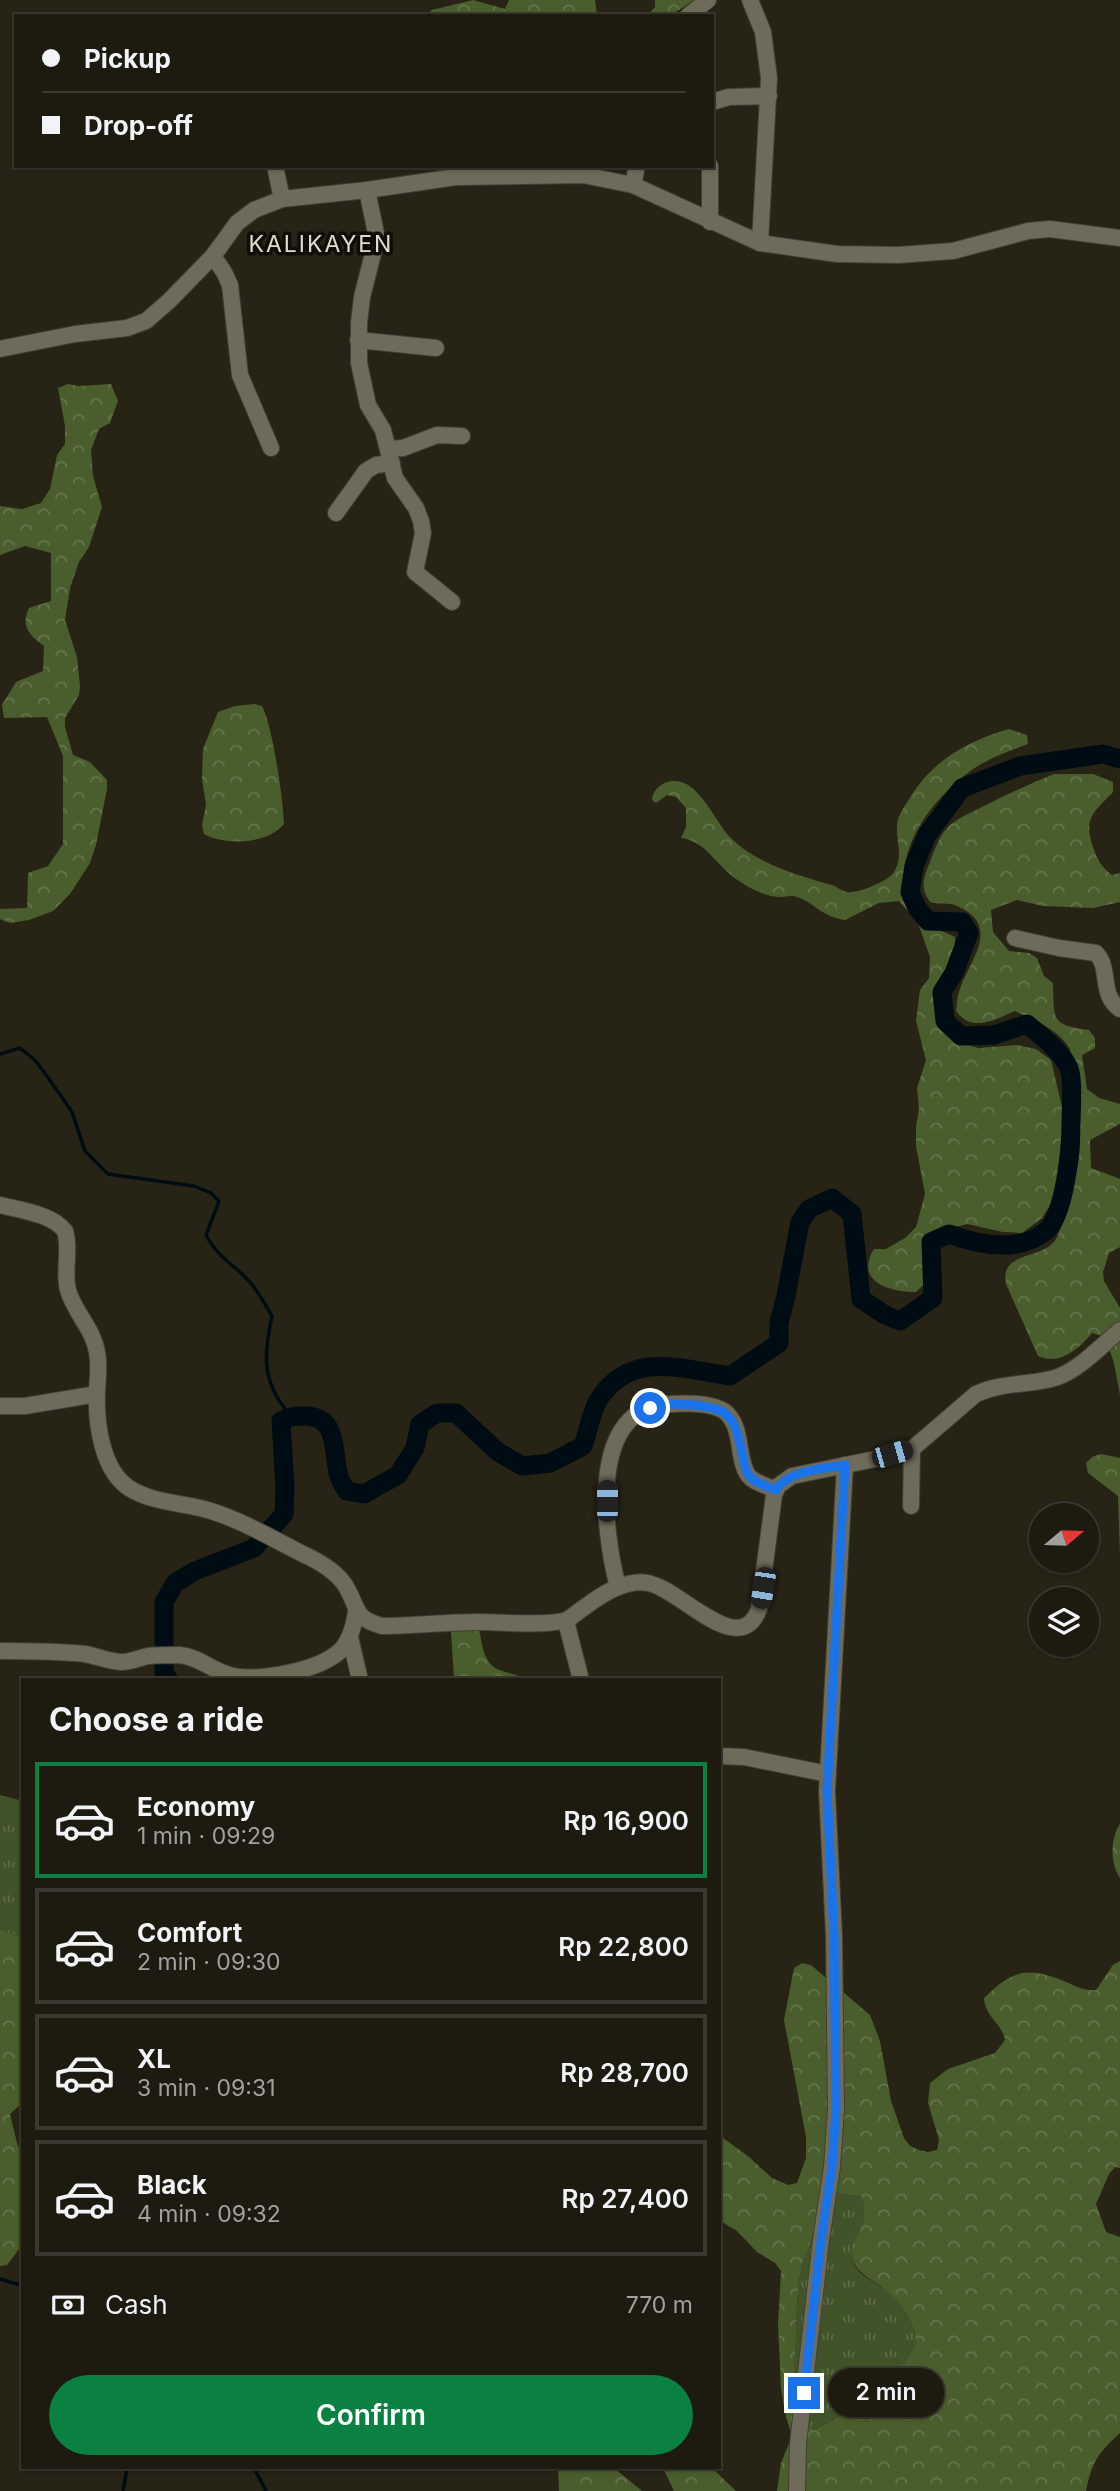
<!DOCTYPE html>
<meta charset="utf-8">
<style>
body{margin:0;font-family:Inter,sans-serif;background:#2a271e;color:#f1f3f6;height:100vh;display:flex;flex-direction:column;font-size:26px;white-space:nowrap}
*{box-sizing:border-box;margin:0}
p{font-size:23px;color:#a0a19f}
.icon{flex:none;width:38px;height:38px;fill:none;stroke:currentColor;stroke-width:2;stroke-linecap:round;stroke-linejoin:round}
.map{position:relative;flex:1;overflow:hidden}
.sheet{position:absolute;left:21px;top:1678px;width:700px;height:791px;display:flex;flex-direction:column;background:#1d1a10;border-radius:0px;box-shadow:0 2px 5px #0004,0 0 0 2px #3b3830}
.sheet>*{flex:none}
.guide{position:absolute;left:14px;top:14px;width:700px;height:154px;border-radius:0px;box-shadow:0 2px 5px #0004,0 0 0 2px #3b3830;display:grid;align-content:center;height:154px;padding:0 28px;background:#1d1a10}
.needle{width:46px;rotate:71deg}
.fabs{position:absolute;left:1029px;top:1503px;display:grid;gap:14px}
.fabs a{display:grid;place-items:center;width:70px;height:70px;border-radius:50%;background:#1d1a10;box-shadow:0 2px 5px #0004,0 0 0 2px #3b3830;font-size:35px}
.end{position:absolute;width:32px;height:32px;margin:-16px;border:9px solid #1a73e8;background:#fff;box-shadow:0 0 0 4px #fff}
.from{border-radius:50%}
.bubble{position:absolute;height:49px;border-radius:24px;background:#1d1a10;box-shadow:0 2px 5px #0004,0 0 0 2px #3b3830;font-size:23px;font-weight:600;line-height:49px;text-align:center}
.car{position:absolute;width:21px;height:42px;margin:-21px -10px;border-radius:9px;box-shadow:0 0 5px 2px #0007;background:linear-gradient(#222 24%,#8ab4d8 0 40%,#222 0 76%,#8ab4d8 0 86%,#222 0)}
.guide b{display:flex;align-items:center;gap:24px;height:66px;font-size:26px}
.guide b+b{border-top:2px solid #3b3830}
.guide i{width:18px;height:18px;background:#f1f3f6}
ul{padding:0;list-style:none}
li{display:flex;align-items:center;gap:21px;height:116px;margin:0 14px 10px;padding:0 14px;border:4px solid #3b3830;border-radius:0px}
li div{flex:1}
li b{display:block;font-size:26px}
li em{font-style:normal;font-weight:600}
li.on{border-color:#0b8043}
li>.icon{width:63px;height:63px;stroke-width:1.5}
h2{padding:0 28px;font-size:32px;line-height:84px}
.pay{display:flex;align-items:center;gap:18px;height:77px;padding:0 28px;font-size:26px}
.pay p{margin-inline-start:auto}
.primary-button{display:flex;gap:14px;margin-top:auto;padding:14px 28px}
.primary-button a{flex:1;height:80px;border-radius:42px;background:#0b8043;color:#fff;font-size:28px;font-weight:600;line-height:80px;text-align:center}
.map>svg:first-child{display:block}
.grass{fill:url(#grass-tufts)}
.forest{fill:url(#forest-crowns);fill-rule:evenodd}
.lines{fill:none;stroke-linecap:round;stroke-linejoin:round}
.stream{stroke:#000c13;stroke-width:3.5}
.river{stroke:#000c13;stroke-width:19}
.minor-casing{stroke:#423f34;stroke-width:18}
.minor{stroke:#6f6b5a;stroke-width:16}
.route{stroke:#1a73e8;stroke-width:9}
.labels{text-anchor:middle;stroke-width:7;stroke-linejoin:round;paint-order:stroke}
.quarter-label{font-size:23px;letter-spacing:2px;fill:#e1dcca;stroke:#0e0d07}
</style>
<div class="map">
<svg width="1120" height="2491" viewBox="0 0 1120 2491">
<defs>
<pattern id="grass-tufts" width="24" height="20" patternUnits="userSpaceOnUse" patternTransform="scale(1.75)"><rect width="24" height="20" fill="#415328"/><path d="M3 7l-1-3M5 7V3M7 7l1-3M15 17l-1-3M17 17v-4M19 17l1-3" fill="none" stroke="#5d6c47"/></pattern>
<pattern id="forest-crowns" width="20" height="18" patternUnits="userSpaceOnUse" patternTransform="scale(1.75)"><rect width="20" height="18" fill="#4a5e2d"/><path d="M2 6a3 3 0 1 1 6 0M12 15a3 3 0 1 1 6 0" fill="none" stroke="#65754b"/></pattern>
</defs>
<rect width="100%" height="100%" fill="#272315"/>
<g class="grass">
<path d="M0 1795 23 1801V1937L0 1930Z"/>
<path d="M834 2193 862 2197C863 2204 866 2217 864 2224 859 2237 850 2243 853 2260 856 2275 873 2280 884 2289 900 2302 916 2323 916 2344L904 2363 887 2371C883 2379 880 2389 874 2397 872 2400 821 2427 814 2430 789 2407 795 2368 796 2338 797 2313 796 2287 803 2262 811 2238 823 2215 834 2193Z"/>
</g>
<g class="forest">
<path d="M473 0 505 9 509 0H595L597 16H425L432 10Z"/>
<path d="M655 0H695L669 16H647L655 7Z"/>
<path d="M68 384 79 386 111 384 118 401 110 423 99 429 91 450 93 476 102 507 89 547 79 562 70 588 65 620 77 657 80 686 79 695 65 718V727L73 755 90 762 107 780V789L96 845 90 863 70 894 53 911 29 920 10 923 0 919V909L27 908 28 873 48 866 63 844V756L47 717 4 718 2 705 16 682 43 671 44 646C30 636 20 626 29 608L51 601V553L25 546 0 555V506L22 509 41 503 50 489 57 455 65 444V426L58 388Z"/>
<path d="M255 704 262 706C273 727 283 799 284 824 268 844 225 846 204 834L202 825 206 805 202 779 203 749 218 712 235 706Z"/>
<path d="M1009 729 1027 735 1028 744C1009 751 986 759 969 772 929 801 880 866 918 915 927 926 942 931 955 937L954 957 941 982 939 991 937 1018 940 1027 968 1045 978 1048 1017 1045 1036 1049 1051 1060 1065 1120 1064 1165 1060 1185 1052 1202 1042 1218 1022 1233 1003 1232 967 1224 936 1232 923 1245V1285L916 1292C890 1292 854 1282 874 1249H886L905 1238 916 1227 925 1194 916 1146V1127L919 1108 917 1088 926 1060 916 1021 920 990 929 978 930 957 918 923 899 901 879 903 845 920C820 916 815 903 797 897 791 895 787 897 781 897 765 897 749 888 736 879 716 865 706 841 681 838L686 827V808L676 797 667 795 656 803 652 800C653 785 671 777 684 783 701 789 716 821 728 835 752 862 798 876 832 885 837 887 842 891 847 892 857 894 889 881 894 872 904 855 896 843 897 826 897 817 903 809 908 801 930 762 967 741 1009 729Z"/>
<path d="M1054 774H1093L1113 782V792C1094 812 1083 818 1093 847 1097 859 1101 867 1112 875L1120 873V902L1093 908 1043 906 1017 900 991 910 993 932 1009 951 1029 953 1037 958 1044 976 1053 983C1054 1021 1051 1025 1089 1030L1095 1038V1048L1082 1055 1087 1089 1099 1098 1120 1104V1124L1090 1140 1091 1168 1120 1179V1247L1109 1253 1103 1272 1104 1281 1120 1308V1395L1114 1363 1105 1337 1092 1333C1079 1349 1059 1366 1038 1356L1006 1284C999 1248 1048 1262 1058 1235 1068 1208 1080 1169 1080 1141 1080 1128 1077 1115 1077 1103 1077 1092 1077 1103 1079 1093 1080 1083 1073 1054 1068 1046 1056 1028 1033 1020 1015 1011 994 1020 972 1033 956 1011 957 1004 957 996 960 989 969 961 1003 926 957 906 948 902 939 905 930 902 920 888 923 878 930 862 934 851 939 837 947 828 958 817 971 813 984 806 1007 794 1030 784 1054 774Z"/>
<path d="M1101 1454 1120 1458V1555L1118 1496 1088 1473 1086 1463 1092 1457Z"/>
<path d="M469 1625 479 1627C482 1645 483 1665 502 1671 511 1674 518 1674 524 1680H454L451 1631Z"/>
<path d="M1120 1824V1878C1110 1864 1110 1838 1120 1824Z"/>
<path d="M0 1930 23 1937V2102L10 2114 17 2143 23 2158V2244L7 2265 0 2266Z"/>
<path d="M1120 1961V2168L1115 2167 1109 2174 1096 2204 1106 2232 1120 2237V2433C1098 2453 1092 2462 1086 2491H777L781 2463 792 2436 786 2417 781 2389 778 2325 781 2271 775 2263 757 2252 737 2231 719 2220V2135L749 2157 772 2178 788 2185 797 2183 806 2158V2137L784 2020 794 1968 802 1963 811 1965 870 2015 880 2041 891 2101 904 2138 910 2146 919 2150 928 2152 937 2150 939 2140 928 2103 930 2083 948 2069 995 2053 1005 2040C1002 2023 985 2017 984 1998 1012 1970 1028 1966 1064 1981 1075 1986 1084 1991 1096 1990L1113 1965ZM834 2193 862 2197C863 2205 866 2217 863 2224 858 2237 849 2244 853 2260 858 2275 873 2279 884 2289 900 2302 916 2323 916 2344L904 2363 887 2370C882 2379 880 2389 875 2396 872 2400 821 2427 814 2430 789 2407 795 2368 796 2338 797 2313 796 2287 803 2262 811 2238 823 2215 834 2193Z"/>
<path d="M558 2468H614L642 2491H559Z"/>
<path d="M660 2468H712L736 2491H674L663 2468Z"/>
</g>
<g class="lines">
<g class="stream">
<path d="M0 1054 20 1048 36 1061 59 1093 72 1112 85 1151 108 1174 194 1186 211 1193 219 1201 206 1235C217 1257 231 1262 247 1279 258 1290 264 1303 272 1316 263 1356 262 1383 290 1415"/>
<path d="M0 2279 23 2286"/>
<path d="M254 2468 266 2491"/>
<path d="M123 2491 127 2468"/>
</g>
<path class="river" d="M169 1680 164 1673V1602L175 1583 195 1571 254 1548 284 1514 285 1487 281 1421C290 1416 295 1416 306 1416 340 1417 332 1454 339 1476 340 1481 344 1486 347 1491L364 1494 398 1475 415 1448 420 1424 437 1413H456L498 1452 522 1466 550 1463 583 1446C588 1432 591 1412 599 1399 631 1350 681 1369 730 1376L779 1343V1323L786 1296 800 1222 809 1209 832 1198 852 1214 861 1299 885 1315 900 1321 933 1298 931 1242 949 1234C979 1245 1019 1253 1046 1231 1065 1215 1071 1148 1071 1124 1071 1110 1074 1077 1068 1066 1059 1049 1041 1036 1027 1024L994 1035 961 1036 945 1021 942 992 954 973 969 933 962 922 928 921 917 908 910 892 914 866 927 835 962 788 1020 766 1103 754 1120 759"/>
<defs>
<g id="minor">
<path d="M750 0 763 32 769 78 760 243"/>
<path d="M688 16 708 0"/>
<path d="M712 102 729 97 769 96"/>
<path d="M275 166 282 199"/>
<path d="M710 166V222"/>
<path d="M633 185 637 166"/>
<path d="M213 256 224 272 230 285 240 375 271 448"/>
<path d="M358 340 436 348"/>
<path d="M0 349 75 334 127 328 146 321 169 301 213 256 237 223 254 210 282 199 367 190"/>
<path d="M389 449 403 448 437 435 462 436"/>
<path d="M336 513 366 471 376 465 392 463"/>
<path d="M452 602 415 572 423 533 421 521 416 508 395 478 383 430 368 405 359 363V323L362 297 377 238 367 190 456 177 583 175 633 185 760 243 837 254 898 255 953 251 1028 231 1050 229 1120 238"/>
<path d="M1015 938 1059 948 1096 953C1111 968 1099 995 1120 1009"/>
<path d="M0 1205C20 1210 52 1214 65 1231 71 1250 63 1271 68 1290 74 1312 93 1328 97 1352 100 1367 97 1381 97 1395 96 1424 102 1470 129 1488 152 1503 185 1503 211 1511 243 1521 273 1539 303 1554 318 1561 336 1571 345 1585 359 1607 352 1618 382 1626 414 1626 445 1622 478 1622 505 1622 536 1626 563 1621 570 1620 578 1611 585 1607 602 1594 626 1579 648 1583 681 1589 739 1661 759 1609L774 1495 778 1486 792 1476 880 1458 912 1449 976 1394C1004 1381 1032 1386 1058 1377 1081 1368 1101 1346 1120 1330"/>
<path d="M0 1406H25L97 1394"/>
<path d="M911 1506 912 1449"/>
<path d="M618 1587C604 1534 586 1405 671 1404 686 1403 711 1403 724 1411 744 1426 736 1457 748 1475 754 1483 768 1486 776 1490"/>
<path d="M566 1621 581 1680"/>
<path d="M350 1637 360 1680"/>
<path d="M0 1651C29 1651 57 1651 85 1654 97 1656 110 1662 122 1662 130 1662 139 1658 148 1656 158 1655 169 1655 180 1655 200 1657 213 1672 233 1676 261 1681 318 1671 340 1651 350 1641 354 1625 356 1612"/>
<path d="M719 1756 744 1757 828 1774"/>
<path d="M797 2491 798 2444 821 2240 832 2167 836 2108 834 1936 827 1791 845 1465"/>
</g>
</defs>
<use href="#minor" class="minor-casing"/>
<use href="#minor" class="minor"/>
</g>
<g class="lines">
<path class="route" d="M650 1408C665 1402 678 1404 694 1405 731 1409 734 1417 742 1453 744 1460 744 1468 748 1474 753 1483 767 1486 776 1490 788 1470 824 1469 845 1465L827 1791 834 1936 836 2108 832 2167 821 2240 804 2393"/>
</g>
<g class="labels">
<g class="quarter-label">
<text x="321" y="252">KALIKAYEN</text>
</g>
</g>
</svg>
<div class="fabs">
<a><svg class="needle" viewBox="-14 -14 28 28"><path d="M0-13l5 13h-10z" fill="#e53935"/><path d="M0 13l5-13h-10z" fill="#a0a19f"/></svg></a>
<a><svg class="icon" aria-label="layers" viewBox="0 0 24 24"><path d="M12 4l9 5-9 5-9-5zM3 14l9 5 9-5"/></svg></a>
</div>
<i class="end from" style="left:650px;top:1408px"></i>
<i class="end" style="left:804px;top:2393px"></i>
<div class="bubble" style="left:828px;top:2368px;width:116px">2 min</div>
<i class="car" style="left:892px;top:1454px;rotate:74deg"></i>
<i class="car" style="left:607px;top:1501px;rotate:0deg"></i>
<i class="car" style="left:763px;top:1588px;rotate:189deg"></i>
<div class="guide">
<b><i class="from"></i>Pickup</b>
<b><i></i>Drop-off</b>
</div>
<section class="sheet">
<h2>Choose a ride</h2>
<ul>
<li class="on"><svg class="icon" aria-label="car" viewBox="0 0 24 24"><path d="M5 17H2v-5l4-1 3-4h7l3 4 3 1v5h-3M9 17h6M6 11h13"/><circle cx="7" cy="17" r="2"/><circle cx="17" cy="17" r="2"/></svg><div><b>Economy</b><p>1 min · 09:29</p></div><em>Rp 16,900</em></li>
<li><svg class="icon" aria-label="car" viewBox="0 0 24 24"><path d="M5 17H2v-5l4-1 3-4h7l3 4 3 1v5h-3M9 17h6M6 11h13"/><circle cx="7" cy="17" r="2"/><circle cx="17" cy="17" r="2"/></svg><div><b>Comfort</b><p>2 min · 09:30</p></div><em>Rp 22,800</em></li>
<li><svg class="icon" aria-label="car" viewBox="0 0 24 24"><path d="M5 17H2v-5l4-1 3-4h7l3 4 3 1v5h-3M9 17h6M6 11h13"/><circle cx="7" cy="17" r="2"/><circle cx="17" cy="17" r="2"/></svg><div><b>XL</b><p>3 min · 09:31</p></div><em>Rp 28,700</em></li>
<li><svg class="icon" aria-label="car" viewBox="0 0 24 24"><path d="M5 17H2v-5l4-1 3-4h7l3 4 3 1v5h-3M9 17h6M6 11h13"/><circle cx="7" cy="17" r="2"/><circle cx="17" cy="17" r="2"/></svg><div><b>Black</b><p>4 min · 09:32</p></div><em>Rp 27,400</em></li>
</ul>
<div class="pay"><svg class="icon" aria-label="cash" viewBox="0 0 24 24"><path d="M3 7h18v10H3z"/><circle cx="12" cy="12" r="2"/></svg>Cash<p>770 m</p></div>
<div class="primary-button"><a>Confirm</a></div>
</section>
</div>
